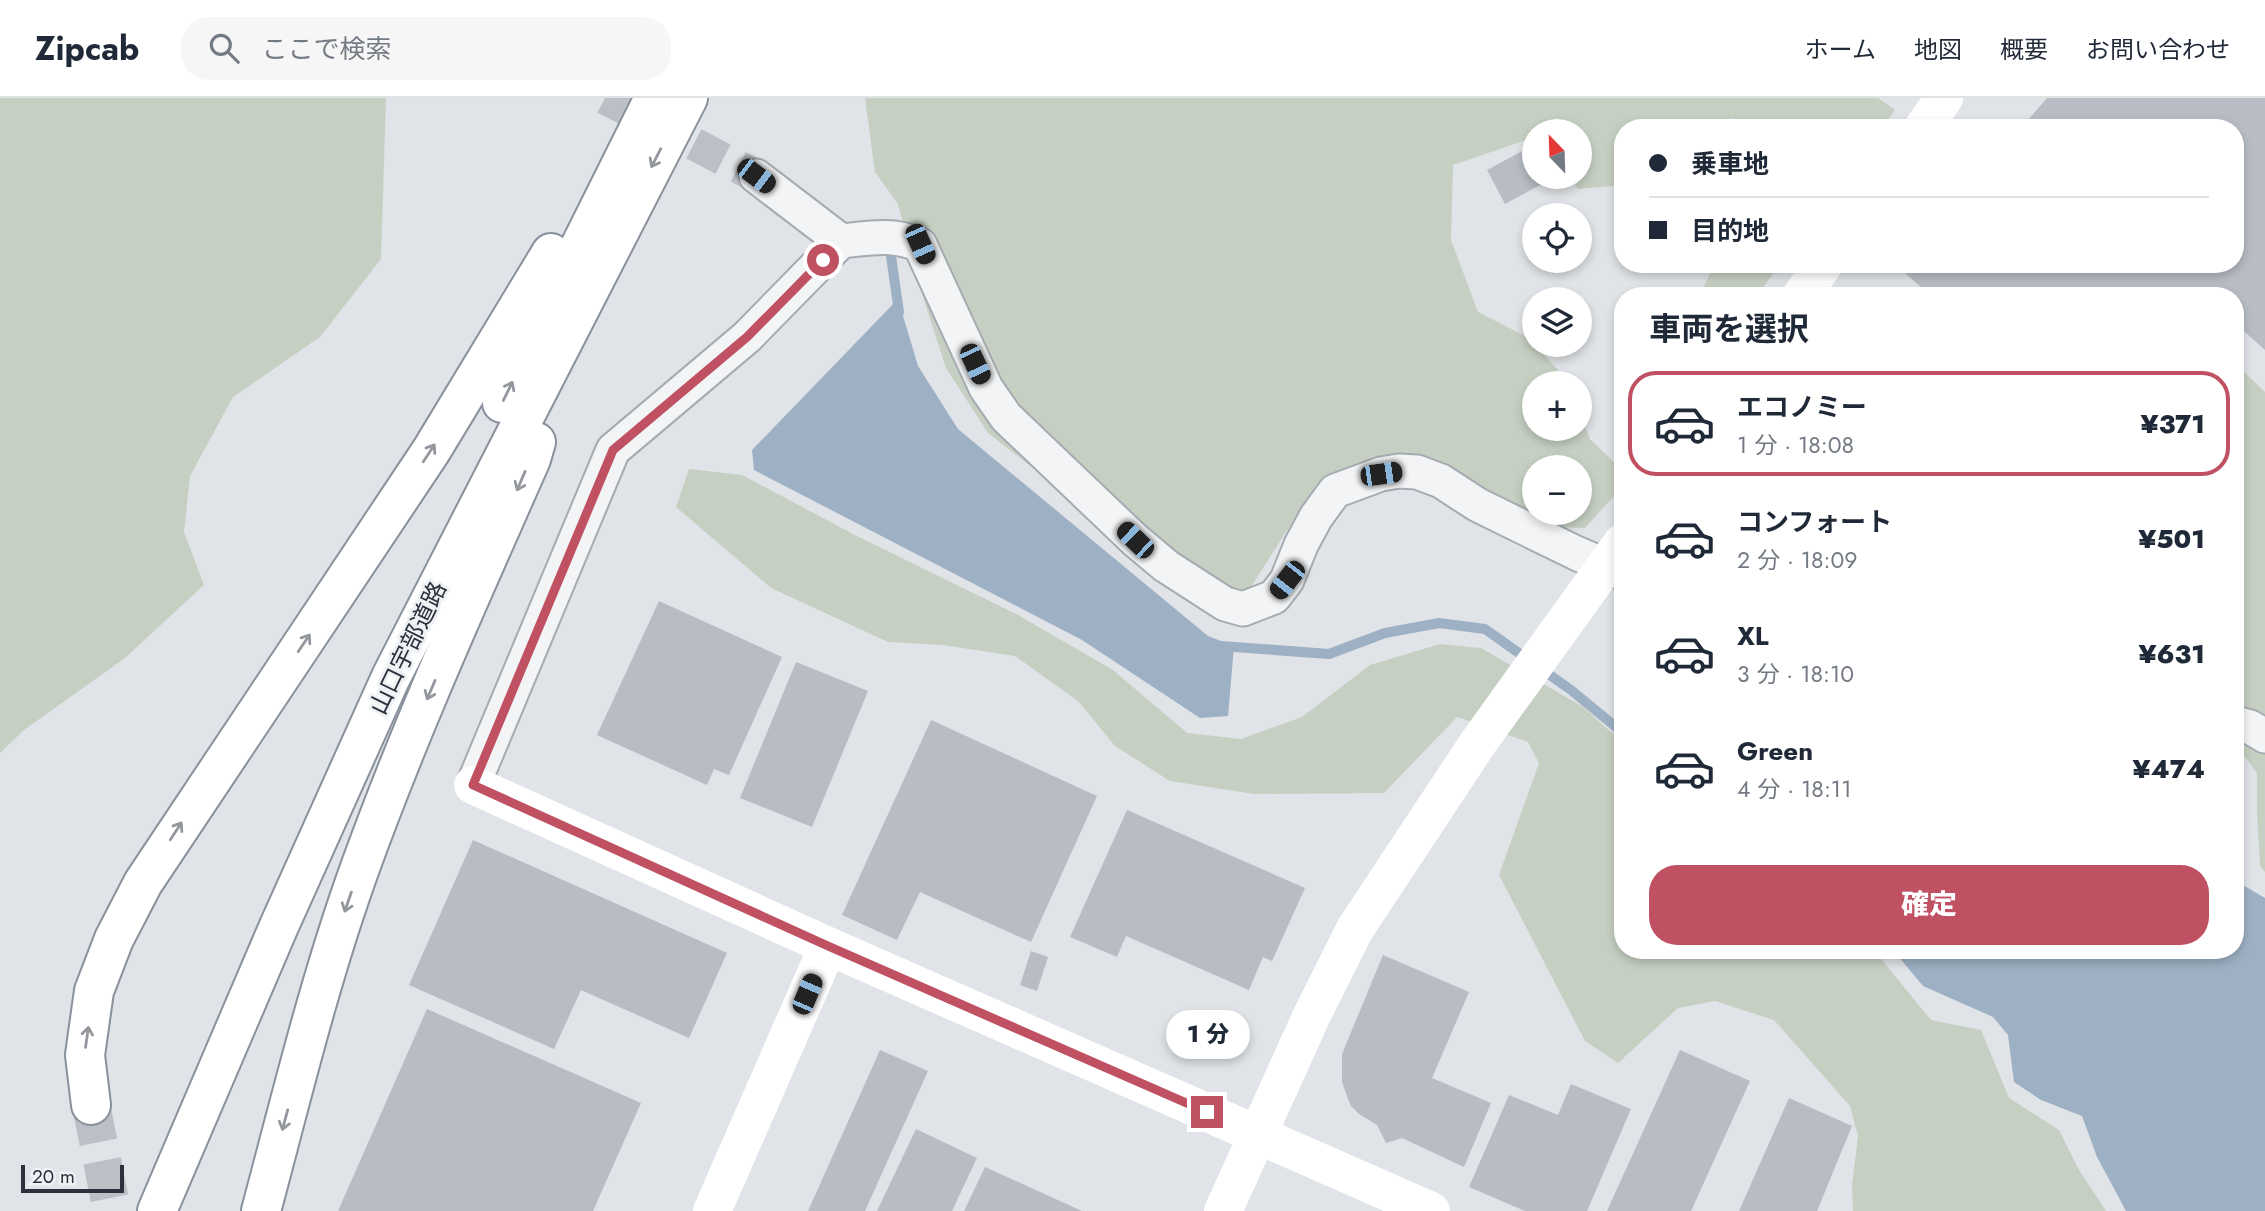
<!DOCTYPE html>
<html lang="ja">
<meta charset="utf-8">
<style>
body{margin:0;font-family:Jost,"Noto Sans JP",sans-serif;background:#f6f6f7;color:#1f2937;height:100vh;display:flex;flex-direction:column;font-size:26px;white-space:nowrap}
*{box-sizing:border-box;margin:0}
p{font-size:23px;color:#747a83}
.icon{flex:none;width:38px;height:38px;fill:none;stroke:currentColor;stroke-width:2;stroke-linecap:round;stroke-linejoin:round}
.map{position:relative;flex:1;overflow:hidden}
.drawer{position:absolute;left:1614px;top:189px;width:630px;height:672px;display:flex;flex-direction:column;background:#fff;border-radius:28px;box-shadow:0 4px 10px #0003}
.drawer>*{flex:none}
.hud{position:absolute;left:1614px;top:21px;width:630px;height:154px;border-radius:28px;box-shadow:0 4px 10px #0003;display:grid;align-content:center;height:154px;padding:0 35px;background:#fff}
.needle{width:46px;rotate:337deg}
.fabs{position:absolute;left:1522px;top:21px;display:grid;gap:14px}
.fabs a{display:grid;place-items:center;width:70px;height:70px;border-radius:50%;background:#fff;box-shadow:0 4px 10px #0003;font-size:35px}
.scale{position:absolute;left:21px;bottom:18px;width:103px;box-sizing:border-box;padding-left:7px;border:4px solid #2a313d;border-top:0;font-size:19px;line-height:24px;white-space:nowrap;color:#2a313d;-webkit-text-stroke:5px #eff2f5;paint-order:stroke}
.end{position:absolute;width:32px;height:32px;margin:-16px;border:9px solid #c05163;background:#fff;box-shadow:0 0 0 4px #fff}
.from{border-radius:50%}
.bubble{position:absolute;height:49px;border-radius:24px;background:#fff;box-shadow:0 4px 10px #0003;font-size:23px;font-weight:800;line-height:49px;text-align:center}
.car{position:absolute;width:21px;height:42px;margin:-21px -10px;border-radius:9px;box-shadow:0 0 5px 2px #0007;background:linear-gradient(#222 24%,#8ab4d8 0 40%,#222 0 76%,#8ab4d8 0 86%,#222 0)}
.hud b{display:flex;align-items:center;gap:24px;height:66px;font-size:26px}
.hud b+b{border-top:2px solid #e0e1e3}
.hud i{width:18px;height:18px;background:#1f2937}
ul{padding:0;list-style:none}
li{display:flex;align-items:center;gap:21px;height:105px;margin:0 14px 10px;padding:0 21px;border:4px solid transparent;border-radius:28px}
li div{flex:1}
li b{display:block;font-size:26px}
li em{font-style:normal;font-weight:800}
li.current{border-color:#c05163}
li>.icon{width:63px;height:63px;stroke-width:1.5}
h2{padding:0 35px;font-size:32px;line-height:84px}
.action{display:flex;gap:14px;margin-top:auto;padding:14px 35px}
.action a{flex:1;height:80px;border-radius:28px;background:#c05163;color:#fff;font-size:28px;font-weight:800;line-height:80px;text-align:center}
header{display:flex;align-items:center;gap:42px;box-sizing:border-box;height:98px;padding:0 35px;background:#fff;border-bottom:2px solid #e0e1e3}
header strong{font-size:33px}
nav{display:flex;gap:38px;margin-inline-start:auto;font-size:24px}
.search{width:490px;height:63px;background:#f6f6f7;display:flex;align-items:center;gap:18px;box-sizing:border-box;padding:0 24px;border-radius:28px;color:#747a83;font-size:26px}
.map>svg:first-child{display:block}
.green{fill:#c6d0c2;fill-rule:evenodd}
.water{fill:#9eb1c4}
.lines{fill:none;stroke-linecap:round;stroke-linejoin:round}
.stream{stroke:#9eb1c4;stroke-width:10}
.building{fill:#b8bcc4}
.street-tunnel{stroke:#bcbfc5;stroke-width:33;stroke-dasharray:33 17;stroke-linecap:butt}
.highway-tunnel{stroke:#bcbfc5;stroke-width:38;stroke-dasharray:38 19;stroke-linecap:butt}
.street-casing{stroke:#a6aab1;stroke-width:37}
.highway-casing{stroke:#89919d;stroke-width:42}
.street{stroke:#f2f4f6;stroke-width:33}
.secondary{stroke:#fff;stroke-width:38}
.highway{stroke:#fff;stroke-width:38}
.secondary-bridge{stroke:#fff;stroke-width:38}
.oneway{stroke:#94989e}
.route{stroke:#c05163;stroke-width:9}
.labels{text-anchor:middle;stroke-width:6;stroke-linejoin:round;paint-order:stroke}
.street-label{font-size:24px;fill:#2a313d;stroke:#eff2f5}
</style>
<header>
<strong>Zipcab</strong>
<div class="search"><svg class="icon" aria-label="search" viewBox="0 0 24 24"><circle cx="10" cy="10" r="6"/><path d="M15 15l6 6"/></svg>ここで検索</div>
<nav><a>ホーム</a><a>地図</a><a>概要</a><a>お問い合わせ</a></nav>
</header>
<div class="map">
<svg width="2265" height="1113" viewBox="0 0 2265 1113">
<rect width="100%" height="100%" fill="#e0e3e7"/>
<g class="green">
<path d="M0 0H386L381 161 320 239 233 299 190 378 184 434 204 487 125 560 24 632 0 655Z"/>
<path d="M865 0H1878L1895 12 1882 30H1740L1734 20 1691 30H1622V81L1613 88 1578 91 1571 79H1580V33H1535V39L1453 67 1451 142 1478 214 1529 240 1565 280 1567 285H1535V331H1580V317L1590 341 1618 368 1614 398 1585 430 1551 429 1435 373 1376 359 1316 387 1249 492 1210 508 988 335 946 270 923 199 898 106 875 74ZM1535 369H1580V415H1535Z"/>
<path d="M1714 166H1780L1757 198H1700Z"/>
<path d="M2235 265 2265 294V774L2260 768 2257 713V675L2235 646Z"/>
<path d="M689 371 742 377 857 438 1018 517 1113 572 1187 635 1241 641 1302 619 1370 567 1440 546 1481 550 1583 609 1622 644V852H1871L1881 861 1931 922 1981 932 2009 1000 2059 1032 2079 1072 2106 1113H1853L1852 1087 1858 1038 1850 1008 1774 922 1715 903 1678 910 1618 965 1585 943 1499 777 1539 665 1528 644 1457 619 1384 695 1254 696 1170 683 1115 648 1078 603 1015 558 943 547 888 544 771 490 676 409Z"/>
</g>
<g class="water">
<path d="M898 201 918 268 958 331 1208 538 1234 548 1228 618 1200 620 1082 542 754 372 752 352Z"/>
<path d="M2235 756 2241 786 2265 800V1113H2126L2097 1059 2082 1018 2041 1002 2014 984 2008 937 1993 919 1923 888 1893 852H2235Z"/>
</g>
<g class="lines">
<g class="stream">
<path d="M890 151 899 214"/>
<path d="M1221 548 1329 556 1385 535 1439 525 1485 531 1571 592 1622 634"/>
</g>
</g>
<g class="building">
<path d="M2047 0H2265V252L2235 225V198H1931L1897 168 2235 166V30H2021Z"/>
<path d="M1535 46V79H1555L1505 106 1487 72Z"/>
<path d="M659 503 782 559 729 677 714 671 707 687 597 637Z"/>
<path d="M796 564 868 593 812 729 740 700Z"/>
<path d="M931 622 1097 698 1031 844 920 794 897 842 842 817Z"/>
<path d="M1127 712 1305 790 1272 863 1263 859 1249 892 1126 838 1117 859 1070 839Z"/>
<path d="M473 742 727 855 689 940 581 892 554 951 409 887Z"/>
<path d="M1031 853 1048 859 1037 893 1020 887Z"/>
<path d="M1383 857 1469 894 1432 980 1491 1005 1464 1069 1402 1040 1386 1045 1377 1027 1359 1016 1351 1008 1347 998 1342 984V956Z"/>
<path d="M427 911 641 1005 593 1113H338Z"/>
<path d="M880 952 928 973 865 1113H808Z"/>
<path d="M1680 952 1750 983 1691 1113H1607Z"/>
<path d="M1571 986 1631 1011 1587 1113H1525L1469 1089 1509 997 1558 1017Z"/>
<path d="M1789 1000 1852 1028 1817 1113H1739Z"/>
<path d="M916 1031 977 1060 952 1113H877Z"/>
<path d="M985 1069 1082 1113H964Z"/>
</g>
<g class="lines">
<path class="street-tunnel" d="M605 0 756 78"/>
<path class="highway-tunnel" d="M91 1007 112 1113"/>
<defs>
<g id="street">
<path d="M841 143C871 140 892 135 920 147L986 290 1006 319 1135 442 1166 468 1225 506 1243 511 1274 499 1287 482 1301 447 1316 419 1335 393 1381 376 1399 373 1417 374 1441 383 1478 407 1576 455 1622 475"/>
<path d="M2235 625 2250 629 2265 638"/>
<path d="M473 687 613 352 747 239 841 143 756 78"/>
</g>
<g id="highway">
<path d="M502 305 654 0"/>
<path d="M91 1007 85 957 94 893 114 841 143 785 431 353 551 155"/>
<path d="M157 1113 279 828 391 579 688 0"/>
<path d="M261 1113C292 997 320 880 361 767 411 629 472 495 531 361L536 344"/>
</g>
</defs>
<use href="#street" class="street-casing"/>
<use href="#highway" class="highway-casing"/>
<use href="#street" class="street"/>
<g class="secondary">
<path d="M1923 30 1944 0"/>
<path d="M1801 198 1824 166"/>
<path d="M473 687 828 848 1431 1113"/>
<path d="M712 1113 828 848"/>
<path d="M1223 1113 1312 917 1355 831 1478 645"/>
</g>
<use href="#highway" class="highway"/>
<path class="secondary-bridge" d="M1478 645 1622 445"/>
</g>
<defs><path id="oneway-shaft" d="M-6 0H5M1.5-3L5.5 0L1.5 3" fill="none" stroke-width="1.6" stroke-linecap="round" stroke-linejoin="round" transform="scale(1.75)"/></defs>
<g class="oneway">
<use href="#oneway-shaft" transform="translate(656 60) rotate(117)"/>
<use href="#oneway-shaft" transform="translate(508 293) rotate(-64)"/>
<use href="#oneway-shaft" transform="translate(429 355) rotate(-57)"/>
<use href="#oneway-shaft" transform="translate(521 383) rotate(113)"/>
<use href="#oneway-shaft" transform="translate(304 545) rotate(-56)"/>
<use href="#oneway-shaft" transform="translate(431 592) rotate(113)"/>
<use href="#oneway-shaft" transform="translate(176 733) rotate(-57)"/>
<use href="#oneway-shaft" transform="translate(348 804) rotate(109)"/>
<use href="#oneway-shaft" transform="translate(87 939) rotate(-82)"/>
<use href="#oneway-shaft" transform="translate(285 1022) rotate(105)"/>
</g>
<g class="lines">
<path class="route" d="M823 162 747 239 613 352 473 687 828 848 1207 1014"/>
</g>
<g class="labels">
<g class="street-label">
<text transform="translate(408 550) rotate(-64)" y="8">山口宇部道路</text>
</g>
</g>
</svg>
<div class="fabs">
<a><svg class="needle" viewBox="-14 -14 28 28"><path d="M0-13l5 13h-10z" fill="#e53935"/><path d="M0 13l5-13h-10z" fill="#747a83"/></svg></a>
<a><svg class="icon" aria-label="locate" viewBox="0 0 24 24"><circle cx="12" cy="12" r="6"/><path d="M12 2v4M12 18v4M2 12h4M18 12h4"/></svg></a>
<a><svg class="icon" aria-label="layers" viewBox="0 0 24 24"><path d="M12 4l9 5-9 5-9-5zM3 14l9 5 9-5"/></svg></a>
<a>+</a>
<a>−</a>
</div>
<div class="scale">20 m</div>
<i class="end from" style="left:823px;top:162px"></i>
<i class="end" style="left:1207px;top:1014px"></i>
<div class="bubble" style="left:1166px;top:912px;width:84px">1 分</div>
<i class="car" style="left:756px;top:78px;rotate:127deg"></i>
<i class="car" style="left:920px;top:146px;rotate:156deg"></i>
<i class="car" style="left:975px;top:266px;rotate:155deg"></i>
<i class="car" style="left:1381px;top:376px;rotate:82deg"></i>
<i class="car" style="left:1135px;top:442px;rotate:314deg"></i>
<i class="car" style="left:1287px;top:482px;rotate:218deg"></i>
<i class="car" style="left:807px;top:896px;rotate:23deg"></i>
<div class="hud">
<b><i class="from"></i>乗車地</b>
<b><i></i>目的地</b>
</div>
<section class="drawer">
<h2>車両を選択</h2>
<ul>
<li class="current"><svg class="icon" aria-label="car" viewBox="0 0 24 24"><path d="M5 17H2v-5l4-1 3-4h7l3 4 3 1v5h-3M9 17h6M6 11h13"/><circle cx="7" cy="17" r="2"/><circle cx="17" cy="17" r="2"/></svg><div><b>エコノミー</b><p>1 分 · 18:08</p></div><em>¥371</em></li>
<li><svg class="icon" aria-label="car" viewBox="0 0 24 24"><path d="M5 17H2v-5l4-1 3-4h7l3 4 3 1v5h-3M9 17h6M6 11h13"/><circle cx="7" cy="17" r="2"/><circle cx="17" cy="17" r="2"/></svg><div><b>コンフォート</b><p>2 分 · 18:09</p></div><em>¥501</em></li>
<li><svg class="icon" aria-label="car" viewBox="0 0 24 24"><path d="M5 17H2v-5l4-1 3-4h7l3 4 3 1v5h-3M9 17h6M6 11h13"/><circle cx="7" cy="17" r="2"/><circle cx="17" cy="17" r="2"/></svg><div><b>XL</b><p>3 分 · 18:10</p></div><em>¥631</em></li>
<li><svg class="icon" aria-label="car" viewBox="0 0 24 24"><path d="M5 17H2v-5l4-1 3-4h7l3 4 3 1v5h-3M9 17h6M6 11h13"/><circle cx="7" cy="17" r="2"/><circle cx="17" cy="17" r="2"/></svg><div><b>Green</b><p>4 分 · 18:11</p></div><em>¥474</em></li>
</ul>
<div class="action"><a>確定</a></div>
</section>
</div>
